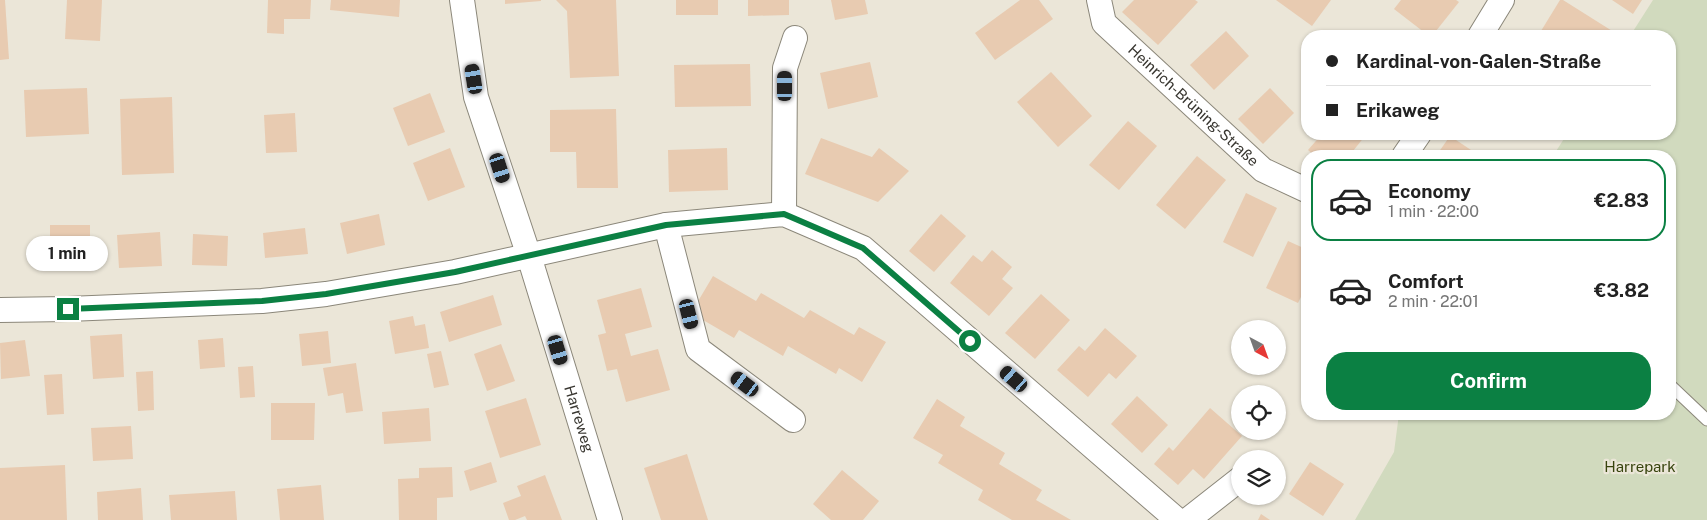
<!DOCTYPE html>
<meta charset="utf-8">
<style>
body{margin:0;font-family:"Public Sans",sans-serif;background:#f2f2f2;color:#222;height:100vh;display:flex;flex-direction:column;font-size:19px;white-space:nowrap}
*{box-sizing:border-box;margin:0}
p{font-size:16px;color:#767676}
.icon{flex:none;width:28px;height:28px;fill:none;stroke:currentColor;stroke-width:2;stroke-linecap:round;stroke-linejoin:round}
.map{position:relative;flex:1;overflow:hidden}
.sheet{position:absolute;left:1301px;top:150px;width:375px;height:270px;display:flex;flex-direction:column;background:#fff;border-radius:20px;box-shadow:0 1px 4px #0004}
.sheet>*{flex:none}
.guide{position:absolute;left:1301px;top:30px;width:375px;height:110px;border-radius:20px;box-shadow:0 1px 4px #0004;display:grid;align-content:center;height:110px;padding:0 25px;background:#fff}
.needle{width:32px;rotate:139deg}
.controls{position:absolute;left:1231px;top:320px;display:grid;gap:10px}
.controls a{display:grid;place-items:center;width:55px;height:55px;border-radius:50%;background:#fff;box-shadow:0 1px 4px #0004;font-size:25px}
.end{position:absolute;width:22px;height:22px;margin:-11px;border:6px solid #0b8043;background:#fff;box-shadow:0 0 0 2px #fff}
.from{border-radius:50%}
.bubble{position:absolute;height:35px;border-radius:18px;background:#fff;box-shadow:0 1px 4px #0004;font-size:16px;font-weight:700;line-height:35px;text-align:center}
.car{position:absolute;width:15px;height:30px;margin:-15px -8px;border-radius:6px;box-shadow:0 0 4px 1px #0007;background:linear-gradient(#222 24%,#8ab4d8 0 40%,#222 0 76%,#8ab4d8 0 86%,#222 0)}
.guide b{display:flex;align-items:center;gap:18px;height:48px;font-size:19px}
.guide b+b{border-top:1px solid #e0e0e0}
.guide i{width:12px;height:12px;background:#222}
ul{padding:9px 0 0;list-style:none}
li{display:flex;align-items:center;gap:15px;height:82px;margin:0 10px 8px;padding:0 15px;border:2px solid transparent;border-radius:20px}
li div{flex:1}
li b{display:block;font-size:19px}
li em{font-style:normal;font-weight:700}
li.on{border-color:#0b8043}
li>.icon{width:45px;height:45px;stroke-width:1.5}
.primary-button{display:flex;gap:10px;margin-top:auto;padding:10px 25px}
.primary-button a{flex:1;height:58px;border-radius:20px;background:#0b8043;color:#fff;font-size:20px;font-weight:700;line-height:58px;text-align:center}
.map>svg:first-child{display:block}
.green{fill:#d1dabe}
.building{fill:#e8cbb1}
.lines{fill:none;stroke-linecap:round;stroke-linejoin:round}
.lane-casing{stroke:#8b877a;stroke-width:13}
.street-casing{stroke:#8b877a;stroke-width:26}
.lane{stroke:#fff;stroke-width:11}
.street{stroke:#fff;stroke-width:24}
.route{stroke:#0b8043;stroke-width:6}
.labels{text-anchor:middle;stroke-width:4.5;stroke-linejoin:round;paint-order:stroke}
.street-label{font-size:15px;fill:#383630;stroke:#ebe6d8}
.park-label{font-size:15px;fill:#38440e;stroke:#ebe6d8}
</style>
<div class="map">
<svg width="1707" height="520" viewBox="0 0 1707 520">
<rect width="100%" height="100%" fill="#ebe6d8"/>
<path class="green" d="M1653 0H1707V520H1355L1394 452 1399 414H1670V156H1553L1567 134H1670V36H1630Z"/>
<g class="building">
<path d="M0 0H5L9 59 0 60Z"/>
<path d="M67 0H102L100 41 65 39Z"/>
<path d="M268 0H311L310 19H284V34L267 33Z"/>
<path d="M331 0H400L399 17 330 10Z"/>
<path d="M505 0H541V1L505 4Z"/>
<path d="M556 0H616L619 76 570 78 567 11Z"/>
<rect x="676" y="0" width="42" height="15"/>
<path d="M748 0H789V15L748 16Z"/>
<path d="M831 0H865L868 14 835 20Z"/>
<path d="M1020 0H1039L1053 19 995 60 975 33Z"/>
<path d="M1134 0H1195L1198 2 1158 45 1122 12Z"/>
<path d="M1276 0H1331L1312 26Z"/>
<path d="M1401 0H1456L1459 2 1432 36H1429L1394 9Z"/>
<path d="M1560 0H1563L1617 34 1615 36H1549L1541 31Z"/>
<path d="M1612 0H1642L1633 14Z"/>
<path d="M1226 31 1249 56 1214 90 1190 65Z"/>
<path d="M870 62 878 97 828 109 820 73Z"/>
<path d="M750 64 751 106 675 107 674 65Z"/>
<path d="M1051 72 1092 116 1058 147 1017 102Z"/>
<path d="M87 88 89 134 26 137 24 90Z"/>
<path d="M1270 88 1294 113 1263 144 1238 119Z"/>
<path d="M430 93 445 132 408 146 393 108Z"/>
<path d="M172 97 174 173 122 175 120 99Z"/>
<path d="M616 109 618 188H577L576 152H550V110Z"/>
<path d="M295 113 297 152 266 153 264 115Z"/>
<path d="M1128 121 1157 146 1119 190 1089 165Z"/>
<path d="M1322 134H1363L1365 136 1349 156H1315L1308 150Z"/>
<path d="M1450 136 1480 156H1436Z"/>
<path d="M821 138 872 157 879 148 909 171 878 202 805 174Z"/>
<path d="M450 148 465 187 428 201 413 163Z"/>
<path d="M727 148 728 190 669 192 668 150Z"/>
<path d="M1197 156 1226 180 1185 229 1156 205Z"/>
<path d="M1246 193 1277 208 1253 257 1223 242Z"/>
<path d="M379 214 385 245 347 254 340 223Z"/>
<path d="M941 214 966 236 934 272 909 251Z"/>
<path d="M50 225H90V258L50 259Z"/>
<path d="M305 228 308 254 265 258 263 233Z"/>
<path d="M160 232 162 266 119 268 117 235Z"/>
<path d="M193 234 228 236 227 266 192 265Z"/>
<path d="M1288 241 1308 250V283L1298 303 1266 288Z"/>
<path d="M992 250 1012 267 1002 279 1013 288 989 316 950 283 973 255 982 262Z"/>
<path d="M713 276 756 301 761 293 804 318 810 310 854 335 859 327 886 342 862 382 839 368 836 374 788 346 783 356 739 330 734 338 691 313Z"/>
<path d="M641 288 652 327 625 334 631 356 658 349 670 390 626 402 617 369 607 371 598 335 606 333 597 300Z"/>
<path d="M1041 294 1070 320 1035 359 1005 333Z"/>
<path d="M493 295 502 325 449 342 440 312Z"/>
<path d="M413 316 415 326 425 324 429 348 395 354 389 321Z"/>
<path d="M1105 328 1137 356 1116 379 1109 373 1088 397 1057 370 1079 346 1085 351Z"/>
<path d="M328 331 331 363 302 366 299 334Z"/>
<path d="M122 334 124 377 93 379 90 336Z"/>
<path d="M223 338 225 367 200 369 198 340Z"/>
<path d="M25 340 30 376 1 379 0 343Z"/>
<path d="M501 344 515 381 487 391 474 354Z"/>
<path d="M441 351 449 385 434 388 427 354Z"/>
<path d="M356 363 363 411 346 413 343 393 328 396 323 368Z"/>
<path d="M253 366 255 397 240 398 238 367Z"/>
<path d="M153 371 154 410 138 411 136 372Z"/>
<path d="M62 374 64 414 47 415 44 375Z"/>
<path d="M1137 396 1168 425 1142 453 1111 424Z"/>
<path d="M526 398 541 445 500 458 485 411Z"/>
<path d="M937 399 965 417 960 426 1005 453 999 464 1042 490 1036 500 1071 520H1012L978 500 983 490 938 463 943 455 913 438Z"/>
<path d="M271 403H315L314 440H271Z"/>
<path d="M429 408 431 441 384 444 382 412Z"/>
<path d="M1210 408 1242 436 1204 479 1193 469 1178 485 1154 464 1169 447 1173 451Z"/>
<path d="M131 426 133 459 93 461 91 428Z"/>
<path d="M687 454 708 520H661L644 468Z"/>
<path d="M491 462 497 482 470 491 464 471Z"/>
<path d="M1310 462 1344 484 1323 516 1289 494Z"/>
<path d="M65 465 67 520H0V468Z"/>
<path d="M452 467 453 497 437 498V520H399L398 479 419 478V468Z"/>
<path d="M842 470 879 501 863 520H831L813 504Z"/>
<path d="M545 475 562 520H527L525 516 515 520H509L503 503 521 496 517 486Z"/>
<path d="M321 485 324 520H280L277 489Z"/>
<path d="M141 488 143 520H98L97 492Z"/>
<path d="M235 491 237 520H171L169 495Z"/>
<path d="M1261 514 1270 520H1258Z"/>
</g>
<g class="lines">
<defs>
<path id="lane" d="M1670 385 1707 420"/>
<g id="street">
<path id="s1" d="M462 0 476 97 529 256 610 520"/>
<path id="s2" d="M1099 0 1104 23 1263 170 1308 191"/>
<path d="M1480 36 1502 0"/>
<path d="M1404 156 1419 134"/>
<path d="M784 214 785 68 795 38"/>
<path d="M666 225 698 349 793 420"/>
<path d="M0 310 68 309 262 301 326 294 455 272 666 225 784 214 863 248 1175 518"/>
<path d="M1189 519 1240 479"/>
</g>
</defs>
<use href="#lane" class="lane-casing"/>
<use href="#street" class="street-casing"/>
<use href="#lane" class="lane"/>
<use href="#street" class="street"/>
</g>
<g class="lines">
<path class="route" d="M68 309 262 301 326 294 455 272 666 225 784 214 863 248 970 341"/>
</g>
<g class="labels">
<g class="street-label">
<text dy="5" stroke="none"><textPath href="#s2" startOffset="145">Heinrich-Brüning-Straße</textPath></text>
<text dy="5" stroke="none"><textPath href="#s1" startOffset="436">Harreweg</textPath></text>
</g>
<g class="park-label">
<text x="1640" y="472">Harrepark</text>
</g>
</g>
</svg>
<div class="controls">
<a><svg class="needle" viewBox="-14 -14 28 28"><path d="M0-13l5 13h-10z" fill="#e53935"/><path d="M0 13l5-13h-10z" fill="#767676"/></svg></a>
<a><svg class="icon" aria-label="locate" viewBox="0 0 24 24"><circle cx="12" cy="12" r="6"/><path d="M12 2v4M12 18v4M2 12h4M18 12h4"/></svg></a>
<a><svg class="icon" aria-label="layers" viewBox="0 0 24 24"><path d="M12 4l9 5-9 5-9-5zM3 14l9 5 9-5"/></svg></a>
</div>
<i class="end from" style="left:970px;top:341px"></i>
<i class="end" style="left:68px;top:309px"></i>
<div class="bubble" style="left:26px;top:236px;width:82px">1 min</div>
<i class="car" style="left:474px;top:79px;rotate:351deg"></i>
<i class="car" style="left:785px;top:86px;rotate:0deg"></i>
<i class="car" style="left:500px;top:168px;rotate:162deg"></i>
<i class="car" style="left:689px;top:314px;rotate:166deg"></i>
<i class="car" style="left:558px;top:350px;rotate:163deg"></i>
<i class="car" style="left:1014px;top:379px;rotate:311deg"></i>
<i class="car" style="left:745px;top:384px;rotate:307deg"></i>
<div class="guide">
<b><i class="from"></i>Kardinal-von-Galen-Straße</b>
<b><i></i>Erikaweg</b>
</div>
<section class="sheet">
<ul>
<li class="on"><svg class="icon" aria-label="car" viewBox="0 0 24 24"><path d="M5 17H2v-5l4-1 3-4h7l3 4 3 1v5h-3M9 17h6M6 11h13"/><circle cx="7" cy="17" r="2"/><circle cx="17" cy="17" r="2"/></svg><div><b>Economy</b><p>1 min · 22:00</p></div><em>€2.83</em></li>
<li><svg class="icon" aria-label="car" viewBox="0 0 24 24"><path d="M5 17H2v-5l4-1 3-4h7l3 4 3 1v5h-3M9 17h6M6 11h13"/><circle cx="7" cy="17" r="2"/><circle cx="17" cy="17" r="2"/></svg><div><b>Comfort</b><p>2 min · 22:01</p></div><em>€3.82</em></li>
</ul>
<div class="primary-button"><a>Confirm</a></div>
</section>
</div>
